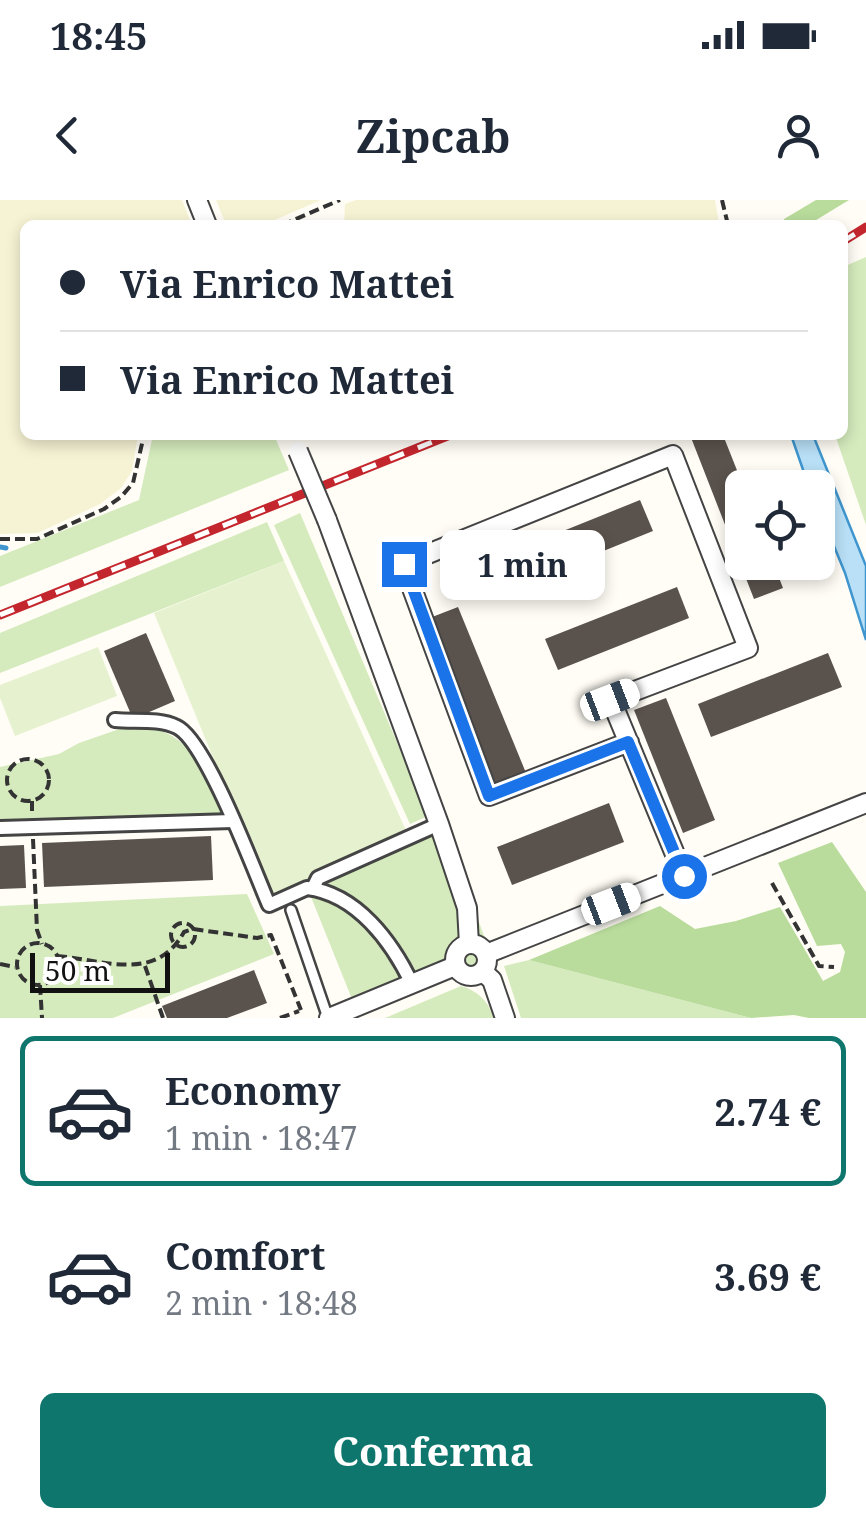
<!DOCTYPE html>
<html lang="it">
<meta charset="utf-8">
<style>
body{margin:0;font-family:"Noto Serif",serif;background:#f2f2f3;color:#1f2937;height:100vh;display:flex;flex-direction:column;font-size:38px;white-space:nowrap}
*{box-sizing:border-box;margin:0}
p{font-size:32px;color:#747a83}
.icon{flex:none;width:55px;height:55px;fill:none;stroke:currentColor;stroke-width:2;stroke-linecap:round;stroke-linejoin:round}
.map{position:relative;height:818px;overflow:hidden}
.sheet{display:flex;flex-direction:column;background:#fff;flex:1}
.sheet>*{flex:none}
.top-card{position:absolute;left:20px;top:20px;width:828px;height:220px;border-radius:15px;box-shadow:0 5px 15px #0003;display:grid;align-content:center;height:220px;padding:0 40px;background:#fff}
.controls{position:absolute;left:725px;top:270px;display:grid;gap:20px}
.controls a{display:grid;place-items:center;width:110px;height:110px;border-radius:15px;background:#fff;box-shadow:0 5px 15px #0003;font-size:50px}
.scale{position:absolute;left:30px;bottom:25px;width:140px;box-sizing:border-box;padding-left:10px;border:5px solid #111;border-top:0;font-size:28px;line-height:35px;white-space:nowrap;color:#111;-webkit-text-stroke:8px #fff;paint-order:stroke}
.end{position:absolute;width:45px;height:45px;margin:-22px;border:12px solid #1a73e8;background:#fff;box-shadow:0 0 0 5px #fff}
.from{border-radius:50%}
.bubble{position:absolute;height:70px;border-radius:15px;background:#fff;box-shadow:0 5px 15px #0003;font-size:32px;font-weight:700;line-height:70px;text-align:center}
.car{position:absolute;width:30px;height:60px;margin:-30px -15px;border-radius:12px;box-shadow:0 0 8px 2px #0007;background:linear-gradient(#fff 24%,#345 0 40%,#fff 0 76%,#345 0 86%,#fff 0)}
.top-card b{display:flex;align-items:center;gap:35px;height:95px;font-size:38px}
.top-card b+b{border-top:2px solid #e0e1e3}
.top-card i{width:25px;height:25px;background:#1f2937}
ul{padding:18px 0 0;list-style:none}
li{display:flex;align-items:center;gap:30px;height:150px;margin:0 20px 15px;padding:0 20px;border:5px solid transparent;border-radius:15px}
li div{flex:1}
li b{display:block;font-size:38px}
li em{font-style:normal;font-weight:700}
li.on{border-color:#0f766e}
li>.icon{width:90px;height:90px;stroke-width:1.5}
.primary-button{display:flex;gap:20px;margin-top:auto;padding:20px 40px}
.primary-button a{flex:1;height:115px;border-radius:15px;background:#0f766e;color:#fff;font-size:40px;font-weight:700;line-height:115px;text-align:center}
.status{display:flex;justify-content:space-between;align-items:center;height:70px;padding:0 50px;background:#fff;direction:ltr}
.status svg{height:28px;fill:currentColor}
header{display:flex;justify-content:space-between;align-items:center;height:130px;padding:0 40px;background:#fff;font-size:45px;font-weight:700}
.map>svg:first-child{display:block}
.farmland{fill:#f6f3d4}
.green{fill:#d5ebbd}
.forest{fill:#b9dc9c}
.pitch{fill:#e6f2cf}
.water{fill:#b9e0f7;stroke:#3f96cf;stroke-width:2.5}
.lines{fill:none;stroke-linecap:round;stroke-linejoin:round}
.stream{stroke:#3f96cf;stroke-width:5}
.building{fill:#5a524d}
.service-casing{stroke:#444;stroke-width:14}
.pedestrian-casing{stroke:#444;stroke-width:18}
.minor-casing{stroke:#444;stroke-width:22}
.path{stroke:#333;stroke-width:4;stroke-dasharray:10 5;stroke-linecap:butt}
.service{stroke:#fff;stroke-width:9}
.pedestrian{stroke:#fff;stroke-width:12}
.minor{stroke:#fff;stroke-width:18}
.rail-casing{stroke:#c4262e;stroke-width:9}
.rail{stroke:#fff;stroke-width:5;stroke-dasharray:15;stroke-linecap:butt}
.minor-bridge-casing{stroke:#444;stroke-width:22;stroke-linecap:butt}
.minor-bridge{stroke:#fff;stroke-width:18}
.route{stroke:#1a73e8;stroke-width:12}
</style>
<div class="status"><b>18:45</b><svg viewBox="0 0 49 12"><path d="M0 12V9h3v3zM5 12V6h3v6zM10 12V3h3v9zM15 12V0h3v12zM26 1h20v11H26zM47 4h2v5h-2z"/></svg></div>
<header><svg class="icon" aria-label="back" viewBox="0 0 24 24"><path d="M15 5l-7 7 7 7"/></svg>Zipcab<svg class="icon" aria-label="person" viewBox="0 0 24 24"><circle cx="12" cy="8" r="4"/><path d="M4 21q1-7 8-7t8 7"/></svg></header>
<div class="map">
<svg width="866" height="818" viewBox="0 0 866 818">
<rect width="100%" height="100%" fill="#fffdf5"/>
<g class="farmland">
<path d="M0 0H182L192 25H25V235H138L132 271 121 288 100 304 38 333 0 334Z"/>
<path d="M216 0H321L263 25H226Z"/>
<path d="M356 0H715L719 24 344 25 345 4Z"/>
</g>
<g class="green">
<path d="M866 57V325L835 235H842L843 67Z"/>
<path d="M153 235H274L289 270 0 387V356L139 300Z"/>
<path d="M300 313 428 616 410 624 274 325Z"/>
<path d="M267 322 284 361 0 473V433Z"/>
<path d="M128 526C191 526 198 565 222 614L0 622V567L59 554 79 543Z"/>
<path d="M442 622 493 760 358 814 305 682Z"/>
<path d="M247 694 274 754 113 818H0V706Z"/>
<path d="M529 760 751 818H521L504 766Z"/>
<path d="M461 786C478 791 488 801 494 818H385Z"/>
</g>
<g class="forest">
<path d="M816 0H849L808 25H784V19Z"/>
<path d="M832 642 866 692V818H809L794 815 751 818 529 760 660 706 695 729 736 721 780 707 823 781 840 772 845 752 841 744 817 746 778 663Z"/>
</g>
<g class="pitch">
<path d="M284 361 409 637 269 695 154 413Z"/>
<path d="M98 447 117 496 15 536 0 498V485Z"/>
</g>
<path class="water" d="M791 235H813L866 366V440L845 373 818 307V288L809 287Z"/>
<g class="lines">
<path class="stream" d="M0 347 6 348"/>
</g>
<g class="building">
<path d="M690 235H723L744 288 742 362H773L783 388 754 399Z"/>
<path d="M640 300 653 331 497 394 484 363Z"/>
<path d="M677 387 689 418 558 470 545 439Z"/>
<path d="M458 407 526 573 494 586 427 419Z"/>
<path d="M146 433 175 501 133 519 104 451Z"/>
<path d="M828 453 842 487 711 537 698 504Z"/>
<path d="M666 498 715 620 683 633 634 510Z"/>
<path d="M609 603 624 642 512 685 497 647Z"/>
<path d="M211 636 213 680 44 687 42 643Z"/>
<path d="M24 645 26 688 0 689V646Z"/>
<path d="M254 770 267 803 227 818H167L162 806Z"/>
</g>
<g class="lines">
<defs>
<path id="service" d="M291 710 328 818"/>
<g id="pedestrian">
<path d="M115 520C134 522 159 518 177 527 206 541 254 670 269 705L307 688C357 694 392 742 412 784"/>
<path d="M0 628 233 621"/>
<path d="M313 688 318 678 439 624"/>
</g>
<g id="minor">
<path d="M197 0 207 25"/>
<path d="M327 320 439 624 467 708 469 744"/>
<path d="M629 542 489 596 403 364 673 255 748 448 611 500 684 676"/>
<circle cx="471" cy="760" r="16"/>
<path d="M486 754 866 603"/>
<path d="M483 772 492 780 505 818"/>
<path d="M329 818 455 766"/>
</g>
</defs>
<use href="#service" class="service-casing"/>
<use href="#pedestrian" class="pedestrian-casing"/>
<use href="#minor" class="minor-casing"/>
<g class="path">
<path d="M722 0 728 25"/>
<path d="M282 25 340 0"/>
<path d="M0 339H37L104 309 121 297 133 283 144 235"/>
<circle cx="28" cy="580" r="21"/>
<path d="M32 601V615"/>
<path d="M33 639 37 730 42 744"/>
<path d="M772 683 819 766 834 767"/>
<circle cx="183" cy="735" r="12"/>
<circle cx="38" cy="764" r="21"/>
<path d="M57 756C105 760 156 783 184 732L193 729 257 738 271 735 301 810"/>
<path d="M0 764 15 767"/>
<path d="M145 766 163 818"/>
<path d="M40 785 42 818"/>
<path d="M280 818 299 811"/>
</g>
<use href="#service" class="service"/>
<use href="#pedestrian" class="pedestrian"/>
<use href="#minor" class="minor"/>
<defs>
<g id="rail">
<path d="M842 42 866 27"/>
<path d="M0 415 450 235"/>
</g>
</defs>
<use href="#rail" class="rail-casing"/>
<use href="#rail" class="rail"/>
<defs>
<path id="minor-bridge" d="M298 251 327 320"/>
</defs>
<use href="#minor-bridge" class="minor-bridge-casing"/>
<use href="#minor-bridge" class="minor-bridge"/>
</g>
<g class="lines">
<path class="route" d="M404 364 489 596 628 542 684 676"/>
</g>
</svg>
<div class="controls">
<a><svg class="icon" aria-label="locate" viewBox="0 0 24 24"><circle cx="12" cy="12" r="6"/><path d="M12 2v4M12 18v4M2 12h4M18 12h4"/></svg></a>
</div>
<div class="scale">50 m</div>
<i class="end from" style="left:684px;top:676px"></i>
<i class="end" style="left:404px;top:364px"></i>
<div class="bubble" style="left:440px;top:330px;width:165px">1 min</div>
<i class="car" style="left:610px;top:500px;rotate:69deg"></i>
<i class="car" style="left:611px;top:704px;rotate:69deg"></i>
<div class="top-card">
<b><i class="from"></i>Via Enrico Mattei</b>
<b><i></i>Via Enrico Mattei</b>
</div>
</div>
<section class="sheet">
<ul>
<li class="on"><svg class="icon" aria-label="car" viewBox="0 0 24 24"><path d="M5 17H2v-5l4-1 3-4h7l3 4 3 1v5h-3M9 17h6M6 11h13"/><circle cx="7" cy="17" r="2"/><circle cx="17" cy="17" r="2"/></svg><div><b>Economy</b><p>1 min · 18:47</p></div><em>2.74 €</em></li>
<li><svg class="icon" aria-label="car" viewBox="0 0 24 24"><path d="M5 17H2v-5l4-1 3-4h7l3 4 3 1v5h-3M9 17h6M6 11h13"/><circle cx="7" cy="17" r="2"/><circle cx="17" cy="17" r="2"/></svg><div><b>Comfort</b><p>2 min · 18:48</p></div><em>3.69 €</em></li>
</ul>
<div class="primary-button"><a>Conferma</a></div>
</section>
